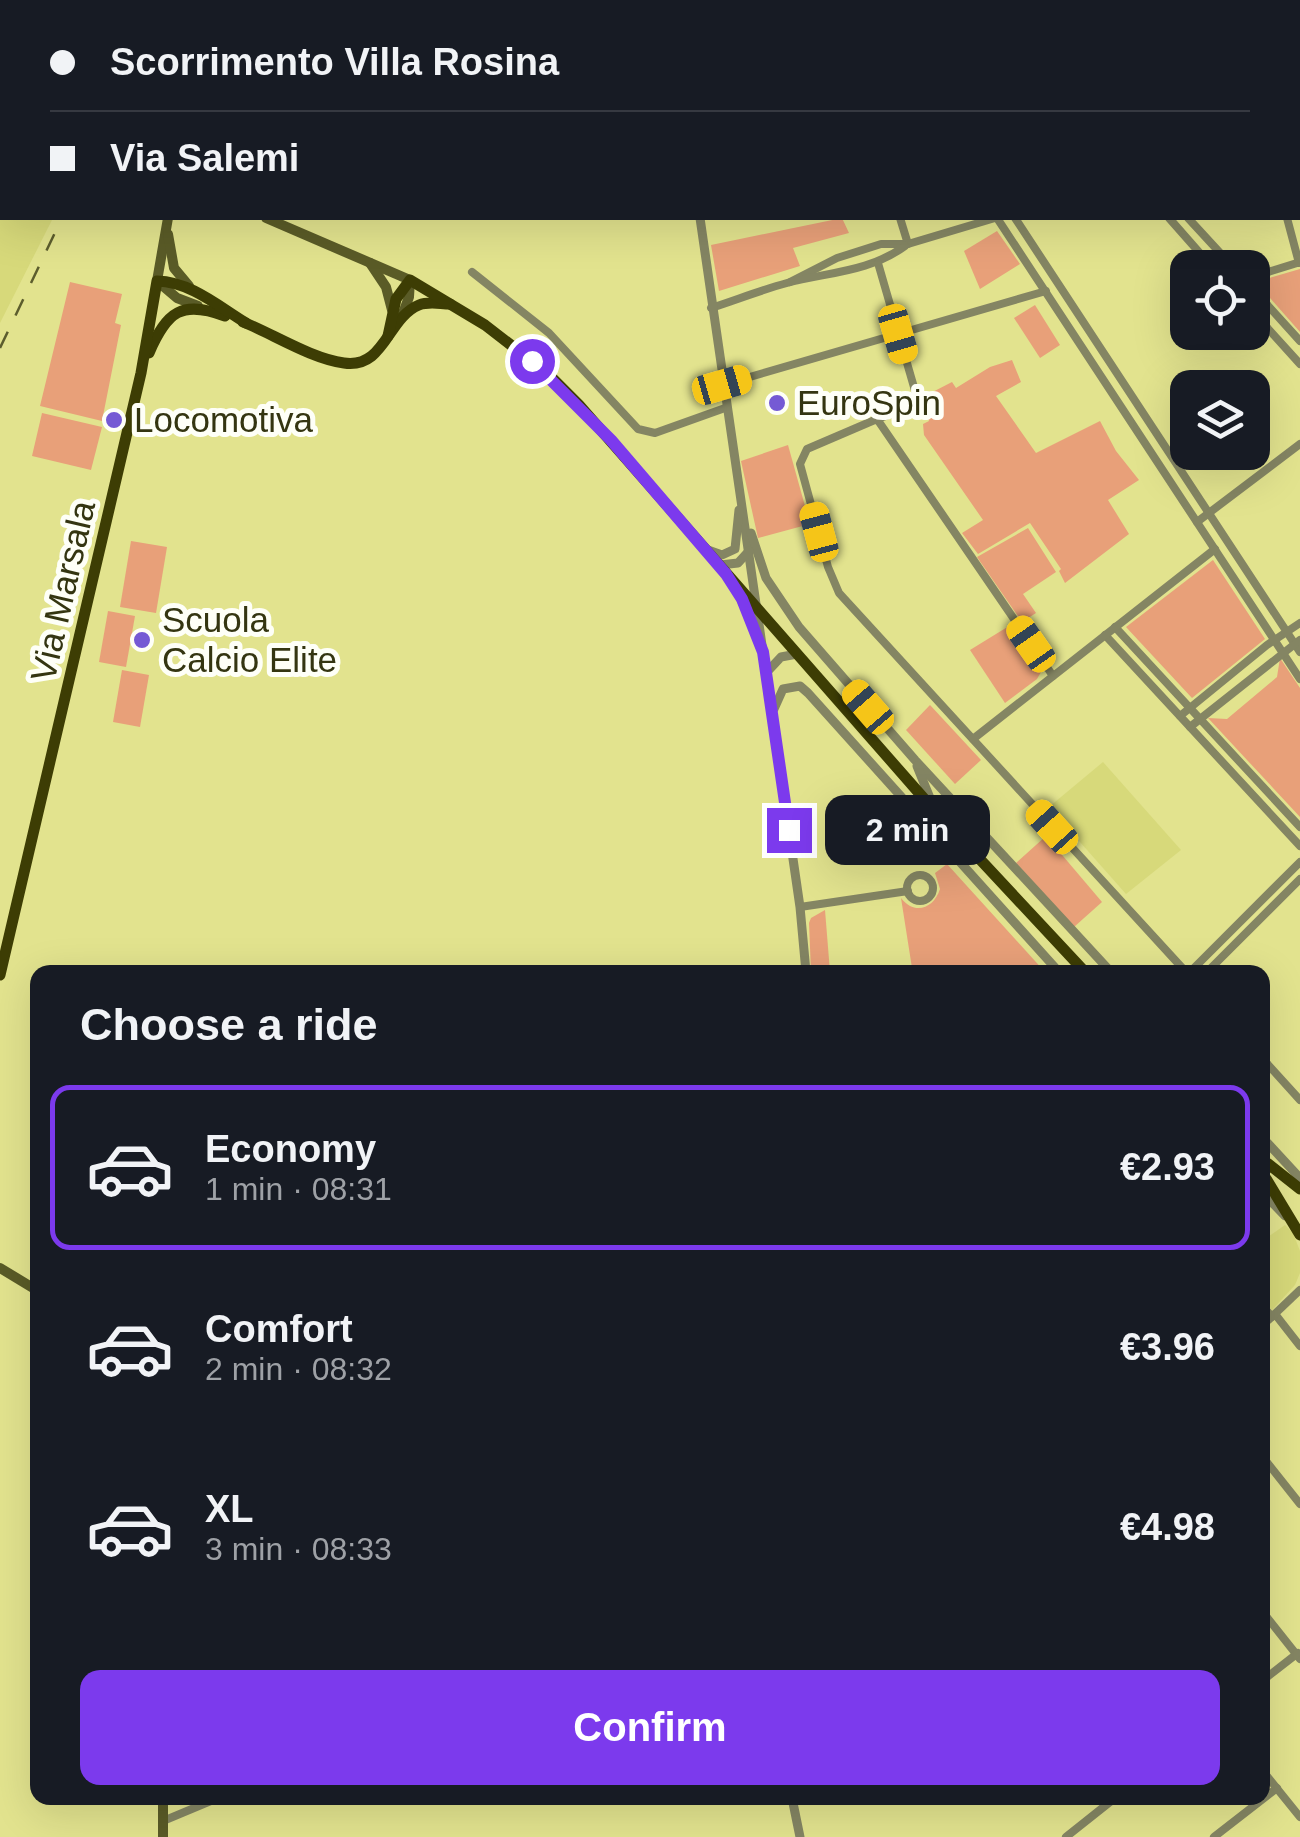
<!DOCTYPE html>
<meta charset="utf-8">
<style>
body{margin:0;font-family:Helvetica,sans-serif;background:#242831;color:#f1f3f6;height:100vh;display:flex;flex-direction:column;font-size:38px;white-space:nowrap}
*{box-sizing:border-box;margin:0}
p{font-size:32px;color:#9ea1a6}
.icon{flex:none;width:55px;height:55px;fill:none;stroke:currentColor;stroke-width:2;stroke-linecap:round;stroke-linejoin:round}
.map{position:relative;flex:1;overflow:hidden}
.panel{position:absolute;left:30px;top:965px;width:1240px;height:840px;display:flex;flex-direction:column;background:#171b24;border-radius:20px;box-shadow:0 10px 40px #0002}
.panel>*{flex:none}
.hud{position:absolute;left:0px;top:0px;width:1300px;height:220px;box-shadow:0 10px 40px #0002;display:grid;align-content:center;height:220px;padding:0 50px;background:#171b24}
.tools{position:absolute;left:1170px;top:250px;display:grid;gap:20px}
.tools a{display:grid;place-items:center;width:100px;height:100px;border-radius:20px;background:#171b24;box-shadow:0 10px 40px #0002;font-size:50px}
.end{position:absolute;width:45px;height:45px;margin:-22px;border:12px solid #7c3aed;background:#fff;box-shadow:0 0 0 5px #fff}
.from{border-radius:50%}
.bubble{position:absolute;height:70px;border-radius:20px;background:#171b24;box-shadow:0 10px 40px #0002;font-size:32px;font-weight:700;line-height:70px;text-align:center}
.car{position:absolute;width:30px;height:60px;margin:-30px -15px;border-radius:12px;box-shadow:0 0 8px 2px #0007;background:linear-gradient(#f5c518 24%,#345 0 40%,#f5c518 0 76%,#345 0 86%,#f5c518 0)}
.hud b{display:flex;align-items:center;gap:35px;height:95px;font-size:38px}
.hud b+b{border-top:2px solid #363941}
.hud i{width:25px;height:25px;background:#f1f3f6}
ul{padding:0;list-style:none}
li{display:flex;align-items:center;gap:30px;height:165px;margin:0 20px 15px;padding:0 30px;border:5px solid transparent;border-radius:20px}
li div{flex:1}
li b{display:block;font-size:38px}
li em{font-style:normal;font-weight:700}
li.current{border-color:#7c3aed}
li>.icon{width:90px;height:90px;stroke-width:1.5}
h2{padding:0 50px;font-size:45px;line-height:120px}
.action{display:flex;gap:20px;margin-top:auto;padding:20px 50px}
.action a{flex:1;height:115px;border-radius:20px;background:#7c3aed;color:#fff;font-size:40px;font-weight:700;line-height:115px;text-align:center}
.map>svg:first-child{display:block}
.built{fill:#d7d97a}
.green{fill:#e8a079}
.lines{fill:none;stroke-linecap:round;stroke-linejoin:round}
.minor{stroke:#848563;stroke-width:8}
.tertiary{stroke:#848563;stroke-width:9}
.secondary{stroke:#5a5b27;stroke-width:10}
.primary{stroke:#3d3d04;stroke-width:11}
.rail{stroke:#5c5d2d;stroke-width:2.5;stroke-dasharray:18 18;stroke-linecap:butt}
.route{stroke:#7c3aed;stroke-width:12}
.poi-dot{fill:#755ad4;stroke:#fefff7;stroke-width:4}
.labels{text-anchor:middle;stroke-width:10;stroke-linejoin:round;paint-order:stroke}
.poi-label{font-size:35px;fill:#343511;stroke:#fefff7;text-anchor:start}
.street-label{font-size:35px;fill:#343511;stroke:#fefff7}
</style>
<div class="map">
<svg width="1300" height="1837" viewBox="0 0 1300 1837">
<rect width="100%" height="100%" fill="#e2e38e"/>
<g class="built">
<path d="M0 0H163L2 2V218H53L0 323Z"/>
<path d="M1103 762 1181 850 1126 894 1049 807Z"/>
<path d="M1285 1225 1293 1233 1300 1251V1273L1295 1285 1272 1310 1263 1298 1262 1241Z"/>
</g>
<g class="green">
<path d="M842 218 849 233 793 248 800 266 719 291 711 245Z"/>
<path d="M997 231 1020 264 980 289 964 251Z"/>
<path d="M1300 269V332L1256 282Z"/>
<path d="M70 282 122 294 115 323 121 325 102 421 40 406Z"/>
<path d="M1035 305 1060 345 1040 358 1014 318Z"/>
<path d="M1012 360 1021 382 996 396 1036 453 1100 421 1116 451 1139 480 1108 500 1129 534 1065 583 1059 571 1061 569 1030 523 978 554 962 533 983 520 924 435 923 424 929 421 921 398 952 382 956 388 990 367Z"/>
<path d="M42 413 102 427 91 470 32 456Z"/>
<path d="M788 445 810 524 758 538 741 461Z"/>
<path d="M1028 528 1056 572 1023 594 1036 613 1022 622 977 557Z"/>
<path d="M131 541 167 547 156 613 120 607Z"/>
<path d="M1213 560 1265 639 1192 698 1126 627Z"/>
<path d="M108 611 135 616 126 667 99 662Z"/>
<path d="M1009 626 1041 672 1037 679 1005 703 970 650Z"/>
<path d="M1280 658 1300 688V817L1208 718 1227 719 1277 677Z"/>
<path d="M122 670 149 675 140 727 113 722Z"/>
<path d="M930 705 981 760 955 784 906 730Z"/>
<path d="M1046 836 1102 902 1074 927 1016 863Z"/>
<path d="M947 864 1045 972H906L912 968 901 898C915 916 934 908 940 889L935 873Z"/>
<path d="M825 910 830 972H811L809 923 811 918Z"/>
</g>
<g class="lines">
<g class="minor">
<path d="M250 0 253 2"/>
<path d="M393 0 395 2"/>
<path d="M826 0 828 2"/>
<path d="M901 0 903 2"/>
<path d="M952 0 953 2"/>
<path d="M1122 0 1124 2"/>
<path d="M1172 0 1174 2"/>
<path d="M286 2 289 0"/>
<path d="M528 2 530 0"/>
<path d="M615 2 632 0"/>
<path d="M1055 2 1058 0"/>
<path d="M1298 19 1300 18"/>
<path d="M1298 128 1300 127"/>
<path d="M900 218 908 244"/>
<path d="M997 218 1300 679"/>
<path d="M1015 218 1300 652"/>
<path d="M1169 218 1213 268"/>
<path d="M1188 218 1234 268"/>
<path d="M1287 218 1299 263"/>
<path d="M472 272 549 333 638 429 655 433 725 408"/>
<path d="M1252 277 1300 262"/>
<path d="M790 282 837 258 881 244H908L995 218"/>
<path d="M1252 288 1300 341"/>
<path d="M711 308C736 300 761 290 787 283 829 272 869 272 905 246"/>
<path d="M1252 311 1300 364"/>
<path d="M722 385 1046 291"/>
<path d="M877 419 915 406 918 401 878 263"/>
<path d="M1197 522 1300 444"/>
<path d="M1115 627 1300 827"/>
<path d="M1105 635 1300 846"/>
<path d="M1053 676 877 419 807 449 800 464 828 567 839 593 1186 972"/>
<path d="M1180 716 1267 645 1300 623"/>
<path d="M1190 727 1300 640"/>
<path d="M973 739 1215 549"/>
<circle cx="920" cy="888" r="13"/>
<path d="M800 907 908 891"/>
<path d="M1190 972 1300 862"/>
<path d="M1207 972 1300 879"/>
<path d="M1262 1058 1300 1100"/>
<path d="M1262 1305 1272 1317"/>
<path d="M1275 1314 1300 1346"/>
<path d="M1262 1326 1300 1290"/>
<path d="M1262 1456 1300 1504"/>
<path d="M1262 1611 1300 1659"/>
<path d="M1262 1681 1298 1653"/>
<path d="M1262 1770 1300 1817"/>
<path d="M163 1821 218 1798"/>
<path d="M1066 1837 1115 1798"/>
<path d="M1214 1837 1277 1788"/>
</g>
<g class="tertiary">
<path d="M649 0 650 2"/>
<path d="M700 218 800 907 806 972"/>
<path d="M751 533 766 578 799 627 915 760 1111 972"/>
<path d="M708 550 722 555 735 549 739 510"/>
<path d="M720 565 738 563 749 551"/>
<path d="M738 593 757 634"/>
<path d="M767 672 781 657 797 654"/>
<path d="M774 709 783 689 800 686 808 693 1059 972"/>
<path d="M917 766 932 803"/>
<path d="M1262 1137 1300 1178"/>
<path d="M1262 1192 1285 1216"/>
<path d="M792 1798 800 1837"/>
</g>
<g class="secondary">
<path d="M206 2V0"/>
<path d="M0 183 2 182"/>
<path d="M168 218 157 281 177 298 198 306"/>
<path d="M266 218 410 280 409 297 402 316"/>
<path d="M168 234 174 268 189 286"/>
<path d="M370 263 386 287 392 310"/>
<path d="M0 1268 38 1291"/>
<path d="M163 1837V1798"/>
</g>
<g class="primary">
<path d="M243 322C273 334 312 359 344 363 385 369 387 318 419 305 429 301 440 304 450 304"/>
<path d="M388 336 396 299 410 280 485 325 547 373 579 405 934 810 1085 972"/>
<path d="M149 353C167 311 182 300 225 316"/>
<path d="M0 975 141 373 157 281C191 282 218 306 246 323"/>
<path d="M1262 1159 1300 1189"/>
<path d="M1262 1172 1300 1235"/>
</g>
<g class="rail">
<path d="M169 2 171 0"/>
<path d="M0 348 62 218"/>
</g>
</g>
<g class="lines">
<path class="route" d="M532 361 611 440 726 574 742 599 763 652 789 830"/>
</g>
<g class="poi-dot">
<circle cx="777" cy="403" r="10"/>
<circle cx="114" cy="420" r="10"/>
<circle cx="142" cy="640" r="10"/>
</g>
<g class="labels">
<g class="poi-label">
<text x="797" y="415">EuroSpin</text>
<text x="134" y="432">Locomotiva</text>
<text x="162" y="632">Scuola<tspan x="162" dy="40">Calcio Elite</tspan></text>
</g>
<g class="street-label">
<text transform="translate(63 591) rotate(-77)" y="12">Via Marsala</text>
</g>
</g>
</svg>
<div class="tools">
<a><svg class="icon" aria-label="locate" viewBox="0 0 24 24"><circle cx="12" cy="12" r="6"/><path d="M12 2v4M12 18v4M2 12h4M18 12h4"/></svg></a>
<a><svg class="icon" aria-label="layers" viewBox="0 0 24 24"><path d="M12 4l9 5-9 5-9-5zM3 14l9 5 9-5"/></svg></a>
</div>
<i class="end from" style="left:532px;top:361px"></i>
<i class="end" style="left:789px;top:830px"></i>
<div class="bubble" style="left:825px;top:795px;width:165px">2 min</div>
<i class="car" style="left:898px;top:334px;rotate:164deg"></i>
<i class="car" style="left:722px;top:385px;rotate:74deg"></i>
<i class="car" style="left:819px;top:532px;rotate:345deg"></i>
<i class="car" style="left:1031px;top:644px;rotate:325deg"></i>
<i class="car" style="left:868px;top:707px;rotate:319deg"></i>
<i class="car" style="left:1052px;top:827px;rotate:318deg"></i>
<div class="hud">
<b><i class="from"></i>Scorrimento Villa Rosina</b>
<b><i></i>Via Salemi</b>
</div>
<section class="panel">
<h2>Choose a ride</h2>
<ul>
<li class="current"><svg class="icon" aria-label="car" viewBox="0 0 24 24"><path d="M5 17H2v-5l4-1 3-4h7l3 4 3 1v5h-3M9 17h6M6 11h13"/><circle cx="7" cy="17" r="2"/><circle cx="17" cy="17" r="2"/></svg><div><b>Economy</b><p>1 min · 08:31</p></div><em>€2.93</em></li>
<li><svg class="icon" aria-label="car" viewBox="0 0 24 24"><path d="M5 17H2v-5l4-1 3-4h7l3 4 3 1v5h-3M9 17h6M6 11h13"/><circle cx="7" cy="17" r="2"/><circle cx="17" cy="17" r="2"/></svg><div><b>Comfort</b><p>2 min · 08:32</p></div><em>€3.96</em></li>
<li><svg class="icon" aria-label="car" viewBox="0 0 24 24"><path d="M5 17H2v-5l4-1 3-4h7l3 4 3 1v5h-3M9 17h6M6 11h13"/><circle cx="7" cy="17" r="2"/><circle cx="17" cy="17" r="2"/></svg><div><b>XL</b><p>3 min · 08:33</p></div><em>€4.98</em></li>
</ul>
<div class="action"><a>Confirm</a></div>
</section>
</div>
